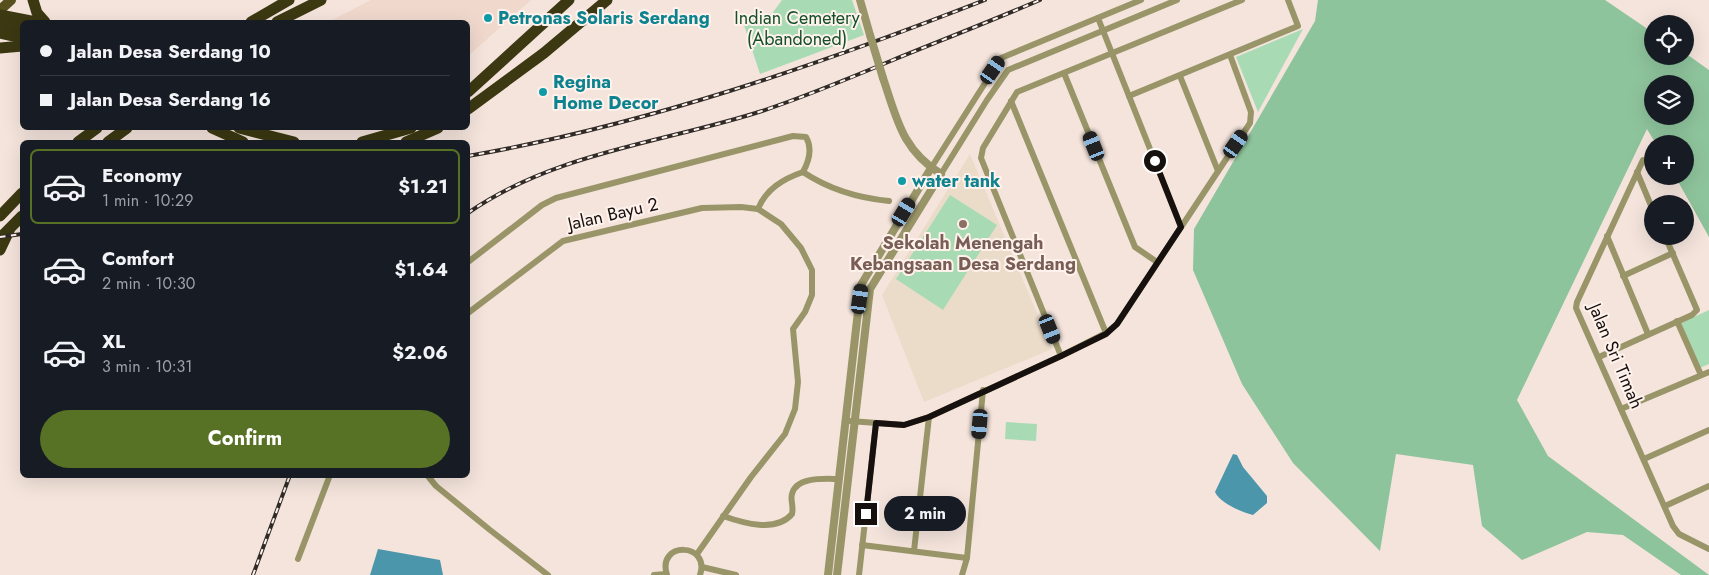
<!DOCTYPE html>
<meta charset="utf-8">
<style>
body{margin:0;font-family:Jost,sans-serif;background:#20242c;color:#f1f3f6;height:100vh;display:flex;flex-direction:column;font-size:19px;white-space:nowrap}
*{box-sizing:border-box;margin:0}
p{font-size:16px;color:#9ea1a6}
.icon{flex:none;width:28px;height:28px;fill:none;stroke:currentColor;stroke-width:2;stroke-linecap:round;stroke-linejoin:round}
.map{position:relative;flex:1;overflow:hidden}
.side{position:absolute;left:20px;top:140px;width:450px;height:338px;display:flex;flex-direction:column;background:#171b24;border-radius:8px;box-shadow:0 5px 20px #0002}
.side>*{flex:none}
.top-card{position:absolute;left:20px;top:20px;width:450px;height:110px;border-radius:8px;box-shadow:0 5px 20px #0002;display:grid;align-content:center;height:110px;padding:0 20px;background:#171b24}
.fabs{position:absolute;left:1644px;top:15px;display:grid;gap:10px}
.fabs a{display:grid;place-items:center;width:50px;height:50px;border-radius:50%;background:#171b24;box-shadow:0 5px 20px #0002;font-size:25px}
.end{position:absolute;width:22px;height:22px;margin:-11px;border:6px solid #16110e;background:#fff;box-shadow:0 0 0 2px #fff}
.from{border-radius:50%}
.bubble{position:absolute;height:35px;border-radius:18px;background:#171b24;box-shadow:0 5px 20px #0002;font-size:16px;font-weight:700;line-height:35px;text-align:center}
.car{position:absolute;width:15px;height:30px;margin:-15px -8px;border-radius:6px;box-shadow:0 0 4px 1px #0007;background:linear-gradient(#222 24%,#8ab4d8 0 40%,#222 0 76%,#8ab4d8 0 86%,#222 0)}
.top-card b{display:flex;align-items:center;gap:18px;height:48px;font-size:19px}
.top-card b+b{border-top:1px solid #363941}
.top-card i{width:12px;height:12px;background:#f1f3f6}
ul{padding:9px 0 0;list-style:none}
li{display:flex;align-items:center;gap:15px;height:75px;margin:0 10px 8px;padding:0 10px;border:2px solid transparent;border-radius:8px}
li div{flex:1}
li b{display:block;font-size:19px}
li em{font-style:normal;font-weight:700}
li.active{border-color:#577225}
li>.icon{width:45px;height:45px;stroke-width:1.5}
.cta{display:flex;gap:10px;margin-top:auto;padding:10px 20px}
.cta a{flex:1;height:58px;border-radius:30px;background:#577225;color:#fff;font-size:20px;font-weight:700;line-height:58px;text-align:center}
.map>svg:first-child{display:block}
.built{fill:#f0d8cd}
.education{fill:#ebdbc9}
.green{fill:#a8dbb4}
.forest{fill:#8ec49c;fill-rule:evenodd}
.water{fill:#4c96ab}
.lines{fill:none;stroke-linecap:round;stroke-linejoin:round}
.minor{stroke:#999568;stroke-width:6}
.tertiary{stroke:#999568;stroke-width:8}
.primary{stroke:#55501d;stroke-width:10}
.motorway{stroke:#3b3812;stroke-width:11}
.rail-casing{stroke:#312b27;stroke-width:4}
.rail{stroke:#fff2ec;stroke-width:2;stroke-dasharray:5.5;stroke-linecap:butt}
.tertiary-bridge{stroke:#999568;stroke-width:8}
.route{stroke:#16110e;stroke-width:6}
.culture-dot{fill:#0f9aa8;stroke:#fff2ec;stroke-width:2}
.education-dot{fill:#8d6e63;stroke:#fff2ec;stroke-width:2}
.labels{text-anchor:middle;stroke-width:4;stroke-linejoin:round;paint-order:stroke}
.culture-label{font-size:18px;font-weight:bold;fill:#0d838f;stroke:#fff2ec;text-anchor:start}
.park-label{font-size:18px;fill:#13502a;stroke:#fff2ec}
.street-label{font-size:18px;fill:#16110e;stroke:#fff2ec}
.education-label{font-size:18px;font-weight:bold;fill:#785e54;stroke:#fff2ec}
</style>
<div class="map">
<svg width="1709" height="575" viewBox="0 0 1709 575">
<rect width="100%" height="100%" fill="#f4e4dc"/>
<path class="built" d="M371 0H531L468 56V22H328Z"/>
<path class="education" d="M970 154 1052 349 924 402 882 295Z"/>
<g class="green">
<path d="M782 0H852L864 35 760 74 741 16 768 19Z"/>
<path d="M1303 29 1258 112 1236 57Z"/>
<path d="M950 195 997 225 943 310 896 279Z"/>
<path d="M1709 310V364L1700 368 1681 323Z"/>
<path d="M1006 422 1037 424 1036 441 1005 439Z"/>
</g>
<path class="forest" d="M1318 0H1605L1652 32V56H1685V53L1709 70V237L1675 176H1685V144H1656L1647 129 1517 400 1548 456 1709 575H1681L1623 535 1587 532 1522 560 1482 526 1473 465 1396 454 1380 551 1293 463 1242 384 1193 270 1194 229 1315 21ZM1652 84H1685V116H1652Z"/>
<g class="water">
<path d="M1233 454 1237 455 1243 467 1267 496V503L1253 515C1241 512 1220 503 1215 492Z"/>
<path d="M378 549 440 560 443 575H370Z"/>
</g>
<g class="lines">
<g class="minor">
<path d="M1098 18 1181 227"/>
<path d="M1064 73 1135 247 1157 262"/>
<path d="M1180 76 1218 171"/>
<path d="M1129 96 1298 26 1288 0"/>
<path d="M1011 101 1106 333"/>
<path d="M1643 160 1577 302 1576 308 1673 526 1679 534 1709 549"/>
<path d="M931 168 1001 58 1141 0"/>
<path d="M1637 172 1652 208"/>
<path d="M941 174 987 100 1008 70 1177 0"/>
<path d="M758 209C766 189 783 179 803 172 830 190 858 198 889 201"/>
<path d="M1607 236 1648 334"/>
<path d="M468 262 542 205 556 198 793 136 806 137C813 149 809 161 803 172"/>
<path d="M1623 276 1673 253"/>
<path d="M468 313 563 241 702 208 741 207 758 209 781 224 801 248 812 270V295L805 312 793 329 798 382 795 409 785 434 751 477 697 554"/>
<path d="M1677 321 1701 375"/>
<path d="M1061 356 981 158 983 148 1017 92 1242 0"/>
<path d="M1599 357 1692 315 1697 310 1665 236"/>
<path d="M1621 409 1709 372"/>
<path d="M850 421 904 425 929 417 1061 356 1106 333 1117 324 1250 123 1251 112 1230 55"/>
<path d="M1644 459 1709 430"/>
<path d="M427 475 436 486 490 530 548 575"/>
<path d="M1665 506 1709 486"/>
<path d="M723 516C743 523 776 533 792 514 794 506 790 500 792 494 796 476 826 479 839 479"/>
<path d="M862 545 967 558"/>
<path d="M914 551 929 417"/>
<path d="M298 559 330 475"/>
<path d="M702 567 736 575"/>
<path d="M654 575 666 574"/>
<path d="M667 575C656 541 711 542 700 575"/>
<path d="M859 575 876 423"/>
<path d="M962 575 967 558 983 390"/>
</g>
<g class="tertiary">
<path d="M860 0 870 35"/>
<path d="M828 575 861 285 931 168"/>
<path d="M837 575 870 289 941 174C902 150 897 119 883 78"/>
</g>
<path class="primary" d="M0 10 11 0"/>
<g class="motorway">
<path d="M33 0 37 13 45 22"/>
<path d="M0 15 36 22"/>
<path d="M251 22 289 0"/>
<path d="M277 22 321 0"/>
<path d="M0 24 22 28"/>
<path d="M0 33 22 38"/>
<path d="M0 48 22 46"/>
<path d="M468 92 569 0"/>
<path d="M468 109 544 53 607 0"/>
<path d="M212 128 243 142"/>
<path d="M239 128 294 142"/>
<path d="M78 142 97 128"/>
<path d="M108 142 127 128"/>
<path d="M362 142 411 128"/>
<path d="M406 142 438 128"/>
<path d="M0 216 22 193"/>
<path d="M0 238 22 216"/>
<path d="M0 250 9 231"/>
</g>
<defs>
<g id="rail">
<path d="M468 156C645 125 818 65 985 0"/>
<path d="M468 213C556 152 663 143 762 111 807 96 850 78 893 60 942 40 991 21 1040 0"/>
<path d="M0 237 22 234"/>
<path d="M253 575 290 475"/>
</g>
</defs>
<use href="#rail" class="rail-casing"/>
<use href="#rail" class="rail"/>
<path class="tertiary-bridge" d="M870 35 883 78"/>
</g>
<g class="lines">
<path class="route" d="M866 514 876 423 904 425 929 417 1061 356 1106 334 1117 324 1181 227 1155 161"/>
</g>
<g class="culture-dot">
<circle cx="488" cy="18" r="5"/>
<circle cx="543" cy="92" r="5"/>
<circle cx="902" cy="181" r="5"/>
</g>
<circle class="education-dot" cx="963" cy="224" r="5"/>
<g class="labels">
<g class="culture-label">
<text x="498" y="24">Petronas Solaris Serdang</text>
<text x="553" y="88">Regina<tspan x="553" dy="21">Home Decor</tspan></text>
<text x="912" y="187">water tank</text>
</g>
<g class="park-label">
<text x="797" y="24">Indian Cemetery<tspan x="797" dy="21">(Abandoned)</tspan></text>
</g>
<g class="street-label">
<text transform="translate(613 214) rotate(-13)" y="6">Jalan Bayu 2</text>
<text transform="translate(1616 356) rotate(67)" y="6">Jalan Sri Timah</text>
</g>
<g class="education-label">
<text x="963" y="249">Sekolah Menengah<tspan x="963" dy="21">Kebangsaan Desa Serdang</tspan></text>
</g>
</g>
</svg>
<div class="fabs">
<a><svg class="icon" aria-label="locate" viewBox="0 0 24 24"><circle cx="12" cy="12" r="6"/><path d="M12 2v4M12 18v4M2 12h4M18 12h4"/></svg></a>
<a><svg class="icon" aria-label="layers" viewBox="0 0 24 24"><path d="M12 4l9 5-9 5-9-5zM3 14l9 5 9-5"/></svg></a>
<a>+</a>
<a>−</a>
</div>
<i class="end from" style="left:1155px;top:161px"></i>
<i class="end" style="left:866px;top:514px"></i>
<div class="bubble" style="left:884px;top:496px;width:82px">2 min</div>
<i class="car" style="left:993px;top:70px;rotate:35deg"></i>
<i class="car" style="left:1236px;top:144px;rotate:35deg"></i>
<i class="car" style="left:1094px;top:146px;rotate:338deg"></i>
<i class="car" style="left:904px;top:212px;rotate:31deg"></i>
<i class="car" style="left:860px;top:299px;rotate:8deg"></i>
<i class="car" style="left:1050px;top:329px;rotate:158deg"></i>
<i class="car" style="left:980px;top:424px;rotate:185deg"></i>
<div class="top-card">
<b><i class="from"></i>Jalan Desa Serdang 10</b>
<b><i></i>Jalan Desa Serdang 16</b>
</div>
<section class="side">
<ul>
<li class="active"><svg class="icon" aria-label="car" viewBox="0 0 24 24"><path d="M5 17H2v-5l4-1 3-4h7l3 4 3 1v5h-3M9 17h6M6 11h13"/><circle cx="7" cy="17" r="2"/><circle cx="17" cy="17" r="2"/></svg><div><b>Economy</b><p>1 min · 10:29</p></div><em>$1.21</em></li>
<li><svg class="icon" aria-label="car" viewBox="0 0 24 24"><path d="M5 17H2v-5l4-1 3-4h7l3 4 3 1v5h-3M9 17h6M6 11h13"/><circle cx="7" cy="17" r="2"/><circle cx="17" cy="17" r="2"/></svg><div><b>Comfort</b><p>2 min · 10:30</p></div><em>$1.64</em></li>
<li><svg class="icon" aria-label="car" viewBox="0 0 24 24"><path d="M5 17H2v-5l4-1 3-4h7l3 4 3 1v5h-3M9 17h6M6 11h13"/><circle cx="7" cy="17" r="2"/><circle cx="17" cy="17" r="2"/></svg><div><b>XL</b><p>3 min · 10:31</p></div><em>$2.06</em></li>
</ul>
<div class="cta"><a>Confirm</a></div>
</section>
</div>
